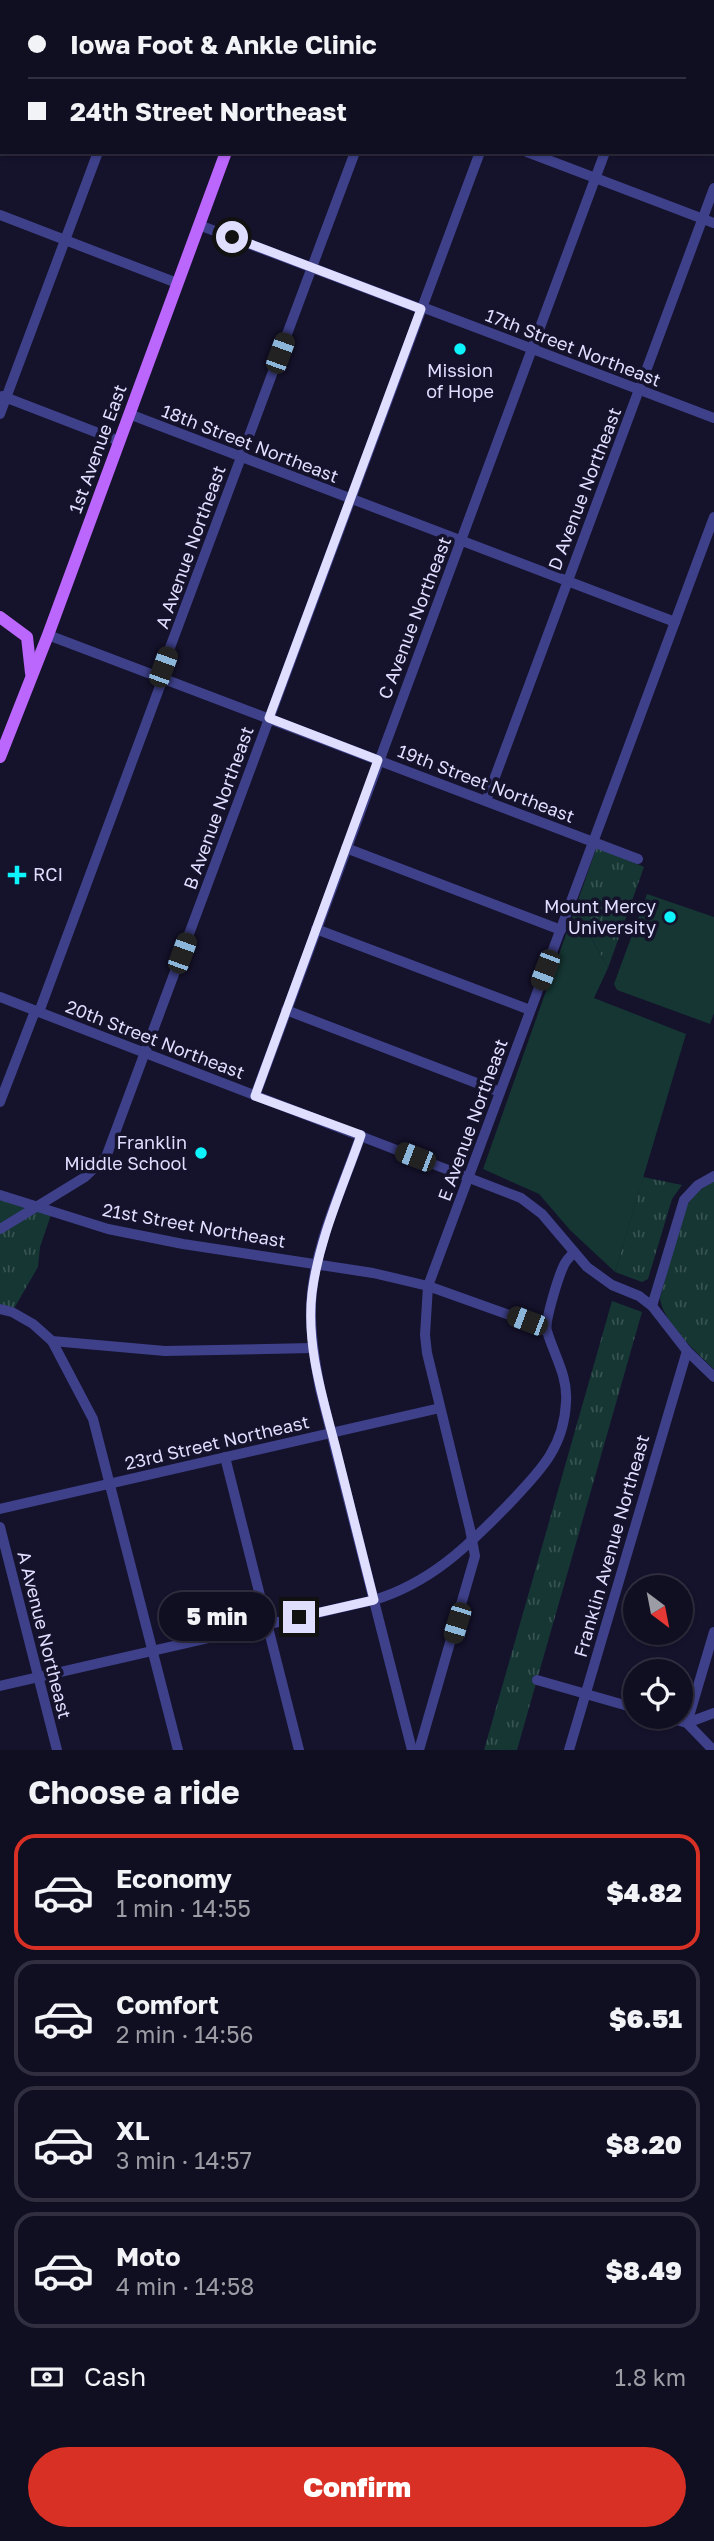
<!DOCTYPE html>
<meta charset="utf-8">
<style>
body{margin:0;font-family:"Golos Text",sans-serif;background:#19172a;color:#f1f3f6;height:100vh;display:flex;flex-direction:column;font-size:26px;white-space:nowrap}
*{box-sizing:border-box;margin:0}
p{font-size:23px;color:#9c9ca5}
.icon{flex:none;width:38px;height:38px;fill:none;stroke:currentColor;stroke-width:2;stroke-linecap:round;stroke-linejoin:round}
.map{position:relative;height:1750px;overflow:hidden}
.details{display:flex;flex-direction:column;background:#100e21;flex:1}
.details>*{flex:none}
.hud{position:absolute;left:0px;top:0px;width:714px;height:154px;box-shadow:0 2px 5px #0004,0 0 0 2px #302e3f;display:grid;align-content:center;height:154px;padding:0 28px;background:#100e21}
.needle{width:46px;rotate:148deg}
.controls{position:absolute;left:623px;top:1575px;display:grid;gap:14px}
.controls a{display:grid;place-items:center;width:70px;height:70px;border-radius:50%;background:#100e21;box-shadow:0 2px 5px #0004,0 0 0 2px #302e3f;font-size:35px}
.end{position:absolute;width:32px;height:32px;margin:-16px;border:9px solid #dfdeff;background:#111;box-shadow:0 0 0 4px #111}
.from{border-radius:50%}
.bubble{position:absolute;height:49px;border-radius:24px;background:#100e21;box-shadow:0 2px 5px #0004,0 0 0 2px #302e3f;font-size:23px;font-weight:800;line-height:49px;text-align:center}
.car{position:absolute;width:21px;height:42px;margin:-21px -10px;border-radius:9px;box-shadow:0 0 5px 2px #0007;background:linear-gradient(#222 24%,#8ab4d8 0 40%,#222 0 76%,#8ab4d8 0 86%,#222 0)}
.hud b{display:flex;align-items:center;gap:24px;height:66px;font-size:26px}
.hud b+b{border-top:2px solid #302e3f}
.hud i{width:18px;height:18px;background:#f1f3f6}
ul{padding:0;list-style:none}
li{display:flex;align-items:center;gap:21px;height:116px;margin:0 14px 10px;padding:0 14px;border:4px solid #302e3f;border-radius:21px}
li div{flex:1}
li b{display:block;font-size:26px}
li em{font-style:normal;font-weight:800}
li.active{border-color:#d93025}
li>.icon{width:63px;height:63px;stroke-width:1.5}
h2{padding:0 28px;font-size:32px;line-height:84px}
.pay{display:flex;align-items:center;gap:18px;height:77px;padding:0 28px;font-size:26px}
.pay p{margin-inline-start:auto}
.button{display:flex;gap:14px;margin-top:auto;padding:14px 28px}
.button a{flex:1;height:80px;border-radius:42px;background:#d93025;color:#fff;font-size:28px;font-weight:800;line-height:80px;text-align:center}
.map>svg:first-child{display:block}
.grass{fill:url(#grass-tufts)}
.garden{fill:#153633}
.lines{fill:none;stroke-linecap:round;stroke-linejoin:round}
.minor{stroke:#3e408a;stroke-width:10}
.major{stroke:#bb66fd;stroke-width:12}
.route{stroke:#dfdeff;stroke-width:9}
.poi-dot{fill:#0df4fc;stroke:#15122c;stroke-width:2.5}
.labels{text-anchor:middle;stroke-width:7;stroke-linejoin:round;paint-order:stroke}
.street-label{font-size:18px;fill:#dfdeff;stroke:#15122c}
.poi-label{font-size:18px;fill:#dfdeff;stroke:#15122c;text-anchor:end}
</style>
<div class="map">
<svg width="714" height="1750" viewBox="0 0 714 1750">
<defs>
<pattern id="grass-tufts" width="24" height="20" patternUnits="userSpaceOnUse" patternTransform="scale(1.75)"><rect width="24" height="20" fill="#153633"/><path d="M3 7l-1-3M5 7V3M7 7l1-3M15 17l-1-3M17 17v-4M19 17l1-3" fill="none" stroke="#375352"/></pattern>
</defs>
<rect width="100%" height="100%" fill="#15122c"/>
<g class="grass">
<path d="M597 846 644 867 608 968 575 909Z"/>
<path d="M643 1177 682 1185 672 1199 648 1279 642 1282 615 1272Z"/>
<path d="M714 1180V1369C698 1355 661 1319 660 1298L683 1212 694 1194Z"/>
<path d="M0 1195 52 1212 40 1247 38 1267 12 1312 0 1309Z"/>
<path d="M612 1301 642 1312 517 1750H484Z"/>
</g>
<g class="garden">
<path d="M647 894 714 917V1013L710 1024 617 990 614 984Z"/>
<path d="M575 909 608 968 594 998 686 1034 615 1272 570 1230 539 1194 483 1169Z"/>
</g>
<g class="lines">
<g class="minor">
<path d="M232 0 237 2"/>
<path d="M701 0 705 2"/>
<path d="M154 2 155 0"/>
<path d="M411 2V0"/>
<path d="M535 2 536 0"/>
<path d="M661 2 662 0"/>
<path d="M712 4 714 5"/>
<path d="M0 11V19"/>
<path d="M0 35 2 36"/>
<path d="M527 152 714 223"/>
<path d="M0 215 177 283"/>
<path d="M199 225 421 309"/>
<path d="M422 307 714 418"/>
<path d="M2 396 119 441"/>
<path d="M0 414 98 152"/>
<path d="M129 414 675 622"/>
<path d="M48 635 638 859"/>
<path d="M159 677 355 152"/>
<path d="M486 801 714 188"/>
<path d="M346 848 561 930"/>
<path d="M316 929 530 1010"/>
<path d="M0 997 521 1198 542 1214 587 1267 612 1285 639 1296 652 1306 687 1351 714 1377"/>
<path d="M286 1010 500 1092"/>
<path d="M39 1012 163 678"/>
<path d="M255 1096 605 152"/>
<path d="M0 1102 35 1011"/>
<path d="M361 1135C342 1190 314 1245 311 1304 310 1333 315 1361 320 1389L412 1750"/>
<path d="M0 1195 108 1229 183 1244 373 1273 428 1286 546 1328"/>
<path d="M0 1229 85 1177 106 1157 480 152"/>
<path d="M652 1306 684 1200 698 1185 714 1176"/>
<path d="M0 1309 12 1312 33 1324 52 1341 165 1351 312 1348"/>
<path d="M52 1341 93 1419 178 1750"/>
<path d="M225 1457 299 1750"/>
<path d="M0 1509 440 1408"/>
<path d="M0 1527 57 1750"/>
<path d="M537 1680 635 1708"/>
<path d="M0 1686 374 1600C430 1583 467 1547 507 1506 537 1474 564 1450 566 1402 568 1376 554 1355 547 1331 544 1322 559 1275 564 1265 566 1260 571 1256 574 1252"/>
<path d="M666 1717 687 1723 714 1713"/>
<path d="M419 1750 475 1556 470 1529 427 1353 425 1335 428 1286 714 517"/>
<path d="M569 1750 687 1351"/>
<path d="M713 1750 687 1723 714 1632"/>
</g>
<g class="major">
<path d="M27 2 28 0"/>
<path d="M281 2 282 0"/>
<path d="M0 74 2 69"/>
<path d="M0 617 27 637 31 673"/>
<path d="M0 757 48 635 226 152"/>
</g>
</g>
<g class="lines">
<path class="route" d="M232 237 421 309 269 718 378 760 255 1096 361 1135C343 1187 319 1238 312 1293 306 1345 322 1395 335 1445 348 1497 361 1548 374 1600L299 1617"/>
</g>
<g class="poi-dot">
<circle cx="460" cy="349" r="7"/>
<path d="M13.5 864.5h7v7h7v7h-7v7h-7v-7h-7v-7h7z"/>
<circle cx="670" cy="917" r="7"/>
<circle cx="201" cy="1153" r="7"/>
</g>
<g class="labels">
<g class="street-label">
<text transform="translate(573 348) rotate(21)" y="6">17th Street Northeast</text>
<text transform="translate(250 444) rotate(21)" y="6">18th Street Northeast</text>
<text transform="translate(98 449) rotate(-70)" y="6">1st Avenue East</text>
<text transform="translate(585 489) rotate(-69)" y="6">D Avenue Northeast</text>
<text transform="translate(191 547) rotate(-70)" y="6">A Avenue Northeast</text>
<text transform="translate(415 618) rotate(-69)" y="6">C Avenue Northeast</text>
<text transform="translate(486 784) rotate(21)" y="6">19th Street Northeast</text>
<text transform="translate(219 808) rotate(-70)" y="6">B Avenue Northeast</text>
<text transform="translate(155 1040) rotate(21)" y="6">20th Street Northeast</text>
<text transform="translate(473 1120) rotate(-70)" y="6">E Avenue Northeast</text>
<text transform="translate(194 1226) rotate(10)" y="6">21st Street Northeast</text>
<text transform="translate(217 1443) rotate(-13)" y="6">23rd Street Northeast</text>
<text transform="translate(612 1546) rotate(-74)" y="6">Franklin Avenue Northeast</text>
<text transform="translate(44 1635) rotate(76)" y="6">A Avenue Northeast</text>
</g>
<g class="poi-label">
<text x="460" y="377" text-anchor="middle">Mission<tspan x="460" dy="21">of Hope</tspan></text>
<text x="33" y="881" text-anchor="start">RCI</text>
<text x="656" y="913">Mount Mercy<tspan x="656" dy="21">University</tspan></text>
<text x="187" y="1149">Franklin<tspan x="187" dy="21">Middle School</tspan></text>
</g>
</g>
</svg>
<div class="controls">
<a><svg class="needle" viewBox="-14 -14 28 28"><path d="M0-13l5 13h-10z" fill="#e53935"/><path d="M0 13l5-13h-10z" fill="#9c9ca5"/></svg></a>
<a><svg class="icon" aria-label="locate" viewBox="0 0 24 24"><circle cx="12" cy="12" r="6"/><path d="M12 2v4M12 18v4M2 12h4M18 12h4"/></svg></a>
</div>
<i class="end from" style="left:232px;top:237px"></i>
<i class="end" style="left:299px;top:1617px"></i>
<div class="bubble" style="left:159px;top:1592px;width:116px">5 min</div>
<i class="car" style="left:280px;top:353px;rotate:20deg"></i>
<i class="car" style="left:163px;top:667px;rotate:20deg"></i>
<i class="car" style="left:182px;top:953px;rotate:20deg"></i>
<i class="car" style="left:545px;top:970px;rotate:201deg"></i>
<i class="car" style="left:415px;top:1157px;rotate:291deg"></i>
<i class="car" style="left:527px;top:1321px;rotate:291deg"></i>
<i class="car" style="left:457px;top:1623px;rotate:197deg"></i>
<div class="hud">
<b><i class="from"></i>Iowa Foot &amp; Ankle Clinic</b>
<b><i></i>24th Street Northeast</b>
</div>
</div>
<section class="details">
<h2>Choose a ride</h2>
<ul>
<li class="active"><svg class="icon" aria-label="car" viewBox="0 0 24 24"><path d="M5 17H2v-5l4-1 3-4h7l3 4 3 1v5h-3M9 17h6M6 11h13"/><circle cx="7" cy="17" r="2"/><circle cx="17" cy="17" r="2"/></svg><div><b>Economy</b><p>1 min · 14:55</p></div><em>$4.82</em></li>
<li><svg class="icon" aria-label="car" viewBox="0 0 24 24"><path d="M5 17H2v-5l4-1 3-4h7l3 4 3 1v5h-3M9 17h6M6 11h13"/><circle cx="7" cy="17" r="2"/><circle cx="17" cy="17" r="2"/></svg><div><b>Comfort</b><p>2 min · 14:56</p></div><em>$6.51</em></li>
<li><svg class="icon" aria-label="car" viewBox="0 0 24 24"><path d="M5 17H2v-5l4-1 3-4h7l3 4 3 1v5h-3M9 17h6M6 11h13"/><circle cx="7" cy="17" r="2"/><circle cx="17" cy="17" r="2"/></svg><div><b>XL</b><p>3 min · 14:57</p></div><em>$8.20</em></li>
<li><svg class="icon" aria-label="car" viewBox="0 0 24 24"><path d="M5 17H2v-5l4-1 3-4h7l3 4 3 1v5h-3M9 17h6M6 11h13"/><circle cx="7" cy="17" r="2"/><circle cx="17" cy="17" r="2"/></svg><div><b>Moto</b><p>4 min · 14:58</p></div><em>$8.49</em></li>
</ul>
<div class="pay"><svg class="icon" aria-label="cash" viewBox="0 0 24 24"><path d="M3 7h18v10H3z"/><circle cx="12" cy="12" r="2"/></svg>Cash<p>1.8 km</p></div>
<div class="button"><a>Confirm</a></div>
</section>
